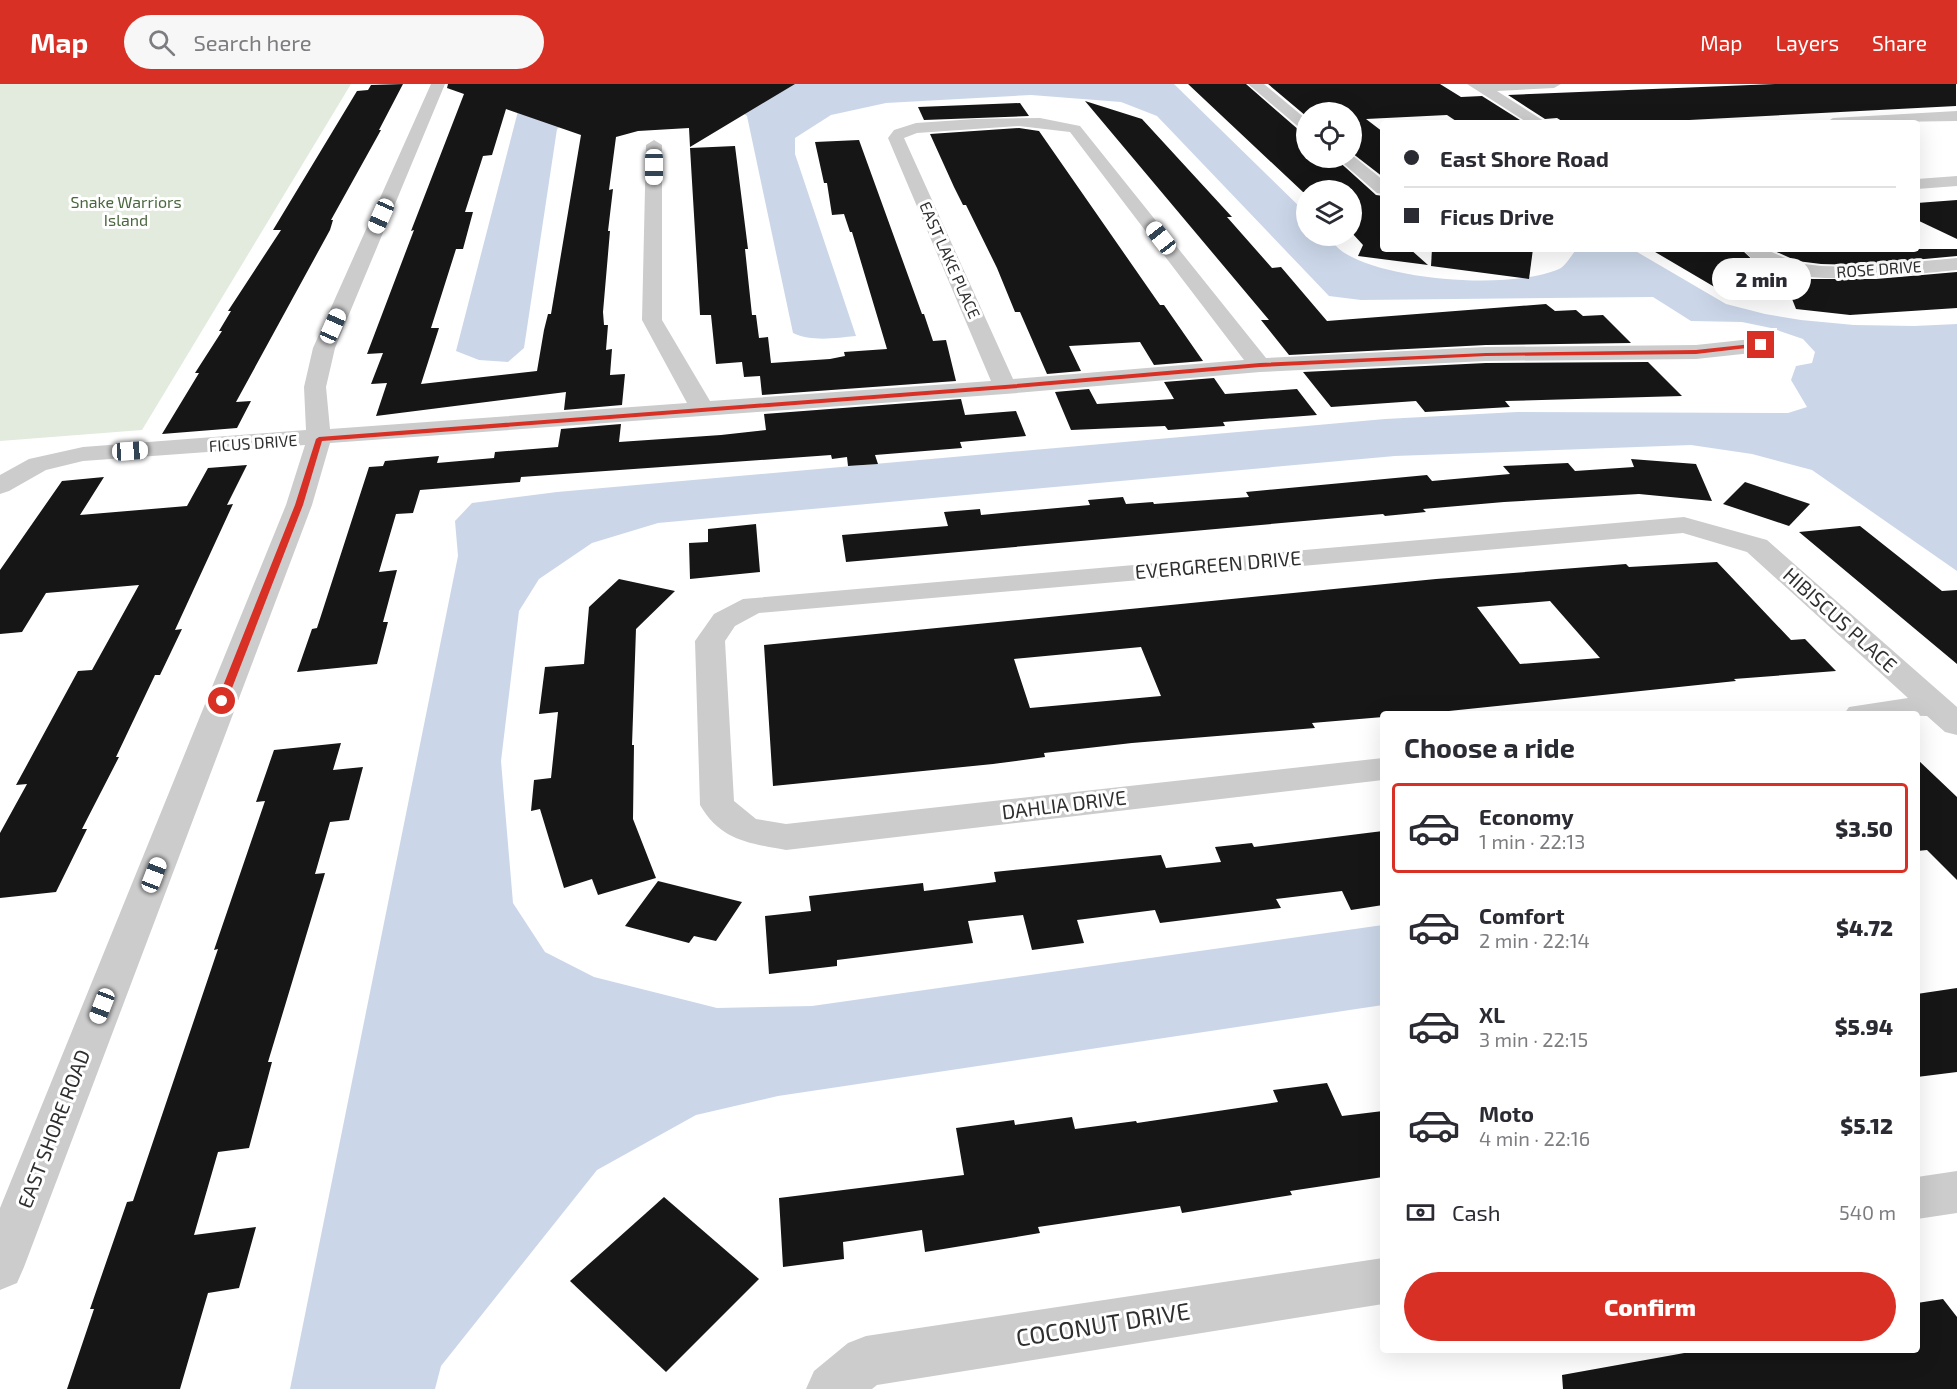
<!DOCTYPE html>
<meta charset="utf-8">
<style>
body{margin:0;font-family:"Exo 2",sans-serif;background:#f7f7f7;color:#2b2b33;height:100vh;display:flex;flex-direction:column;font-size:22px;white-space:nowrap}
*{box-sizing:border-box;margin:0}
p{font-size:20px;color:#7c7c81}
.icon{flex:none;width:33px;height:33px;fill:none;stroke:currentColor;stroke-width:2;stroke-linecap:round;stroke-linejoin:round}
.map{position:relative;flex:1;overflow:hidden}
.sheet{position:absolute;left:1380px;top:627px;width:540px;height:642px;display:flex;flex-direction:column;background:#fff;border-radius:6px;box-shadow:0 6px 24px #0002}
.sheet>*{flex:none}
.hud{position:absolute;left:1380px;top:36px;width:540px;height:132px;border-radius:6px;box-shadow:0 6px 24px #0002;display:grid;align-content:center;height:132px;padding:0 24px;background:#fff}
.fabs{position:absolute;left:1296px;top:18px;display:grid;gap:12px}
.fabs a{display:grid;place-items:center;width:66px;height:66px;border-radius:50%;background:#fff;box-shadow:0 6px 24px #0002;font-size:30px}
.end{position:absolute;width:27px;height:27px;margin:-14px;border:8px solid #d93025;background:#fff;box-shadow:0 0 0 3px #fff}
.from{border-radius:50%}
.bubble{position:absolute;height:42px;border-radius:21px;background:#fff;box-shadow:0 6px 24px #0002;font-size:20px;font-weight:800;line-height:42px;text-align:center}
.car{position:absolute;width:18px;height:36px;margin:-18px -9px;border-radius:8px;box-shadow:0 0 4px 2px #0007;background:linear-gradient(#fff 24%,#345 0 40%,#fff 0 76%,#345 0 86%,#fff 0)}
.hud b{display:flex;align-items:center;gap:21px;height:57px;font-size:22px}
.hud b+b{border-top:2px solid #e1e1e2}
.hud i{width:15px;height:15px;background:#2b2b33}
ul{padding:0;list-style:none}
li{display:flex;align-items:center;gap:18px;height:90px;margin:0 12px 9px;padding:0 12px;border:3px solid transparent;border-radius:6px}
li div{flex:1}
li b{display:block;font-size:22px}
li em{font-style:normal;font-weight:800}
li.selected{border-color:#d93025}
li>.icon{width:54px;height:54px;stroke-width:1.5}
h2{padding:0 24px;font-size:27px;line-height:72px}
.pay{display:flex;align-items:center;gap:15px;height:66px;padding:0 24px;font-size:22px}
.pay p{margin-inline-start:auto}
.button{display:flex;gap:12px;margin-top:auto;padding:12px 24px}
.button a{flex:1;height:69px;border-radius:36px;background:#d93025;color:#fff;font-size:24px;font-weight:800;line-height:69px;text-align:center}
header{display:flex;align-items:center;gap:36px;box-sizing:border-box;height:84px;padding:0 30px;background:#d93025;color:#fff}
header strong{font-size:28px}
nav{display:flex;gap:33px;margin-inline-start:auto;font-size:21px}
.search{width:420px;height:54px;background:#f7f7f7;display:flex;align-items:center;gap:15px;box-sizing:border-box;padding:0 21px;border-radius:33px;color:#7c7c81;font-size:22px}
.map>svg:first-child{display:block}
.green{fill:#e2ebdd}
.water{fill:#cbd7e9}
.building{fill:#161616;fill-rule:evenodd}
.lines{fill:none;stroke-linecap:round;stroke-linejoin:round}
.minor{fill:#ccc;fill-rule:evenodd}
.route{fill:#d93025}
.labels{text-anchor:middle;stroke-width:6;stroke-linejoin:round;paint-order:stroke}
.far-park-label{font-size:16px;fill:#4a673f;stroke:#fff}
.far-street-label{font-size:16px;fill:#2f2f2f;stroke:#fff}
.street-label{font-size:20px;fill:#2f2f2f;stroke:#fff}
.near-street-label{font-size:24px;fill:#2f2f2f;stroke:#fff}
</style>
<header>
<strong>Map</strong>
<div class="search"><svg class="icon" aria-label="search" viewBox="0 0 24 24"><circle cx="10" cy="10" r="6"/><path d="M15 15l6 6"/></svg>Search here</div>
<nav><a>Map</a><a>Layers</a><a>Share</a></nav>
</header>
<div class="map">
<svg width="1957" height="1305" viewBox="0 0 1957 1305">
<rect width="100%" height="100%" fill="#fff"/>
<path class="green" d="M0 0H351L142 346 0 357Z"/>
<path class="water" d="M755 0H1174L1306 129V152H1327C1332 157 1337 164 1343 168 1387 197 1511 206 1559 185 1566 182 1571 171 1577 165H1632L1726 220 1765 230 1801 236 1854 241 1914 242 1957 240V487L1812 386 1752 370 1691 361 1395 372 658 439 592 459 539 495 519 527 501 677 513 819 545 868 594 893 717 924 812 922 1383 841V921L778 1012 696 1031 597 1086 441 1282 435 1305H290L458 472 455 437 472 419 557 408 1385 335 1517 328 1788 329 1807 323 1791 296 1796 282 1812 279 1815 268 1803 255 1771 244 1742 238 1691 237 1653 213 1361 216 1329 212 1157 32 1121 18 1031 11 886 19 831 31 795 54V70L856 252C836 254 812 258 793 249L747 32 735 24 563 40 557 45 524 264 508 278 479 276 456 267 518 27Z"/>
<g class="building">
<path d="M403 0 379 46H381L331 136H333L330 146 236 318 251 317 237 344 162 350 199 289H195L222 247H219L231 227H228L281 146H273L357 7 368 6 371 1Z"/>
<path d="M448 0H795L690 63 689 44 638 47 616 53 609 106 613 105 608 147H610L603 228 604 241H608L606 266 612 265 610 291 625 290 622 321 564 326 566 308 376 332 387 299 371 300 383 269 367 270 414 146 411 147 464 10 447 4ZM506 25 581 51 551 230H548L544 246 537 287 421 300 439 244H431L456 165H463L473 128H465L483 72 492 71Z"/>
<path d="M1188 0H1246L1300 47 1306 48V74H1335L1376 111 1383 112V165H1410L1428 181 1358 172 1363 161 1352 149V105L1303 108Z"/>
<path d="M1268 0H1440L1461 13 1482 12 1520 36 1459 39 1447 31 1366 35 1383 48V93L1352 69V28H1306V32Z"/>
<path d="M1775 0H1956V22L1632 39H1565L1557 34 1545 35 1508 11Z"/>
<path d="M1085 17 1142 35 1232 133H1227L1272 184 1281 183 1327 237 1546 220 1555 227 1576 226 1583 232 1603 231 1631 259 1486 261 1289 271 1261 236H1269Z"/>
<path d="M1020 19 1029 32 924 36 918 23Z"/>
<path d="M1019 44 1039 47 1160 221H1164L1203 277 1154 281 1140 258 1069 262 1081 287 1047 290 1020 228H1015L997 184 966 121H963L954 103 930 50Z"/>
<path d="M859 56 922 230H924L933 257 946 256 956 297 762 311 760 292 744 293 742 278 716 280 711 231H700L690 64 735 62 748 165H745L752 231H756L759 254 768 253 771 279 830 275 845 272 844 268 887 265 852 148H850L844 130 832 131 827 99H824L815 58Z"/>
<path d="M1957 116V155L1917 136V119Z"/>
<path d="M1432 165H1533L1529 195 1431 182Z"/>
<path d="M1650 165H1741L1758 181 1782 190 1812 195H1876L1957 188V224L1850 231 1796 225 1785 197 1718 205Z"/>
<path d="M1770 165H1957V172L1859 181 1821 180 1797 177Z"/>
<path d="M1648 278 1682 312 1505 317 1510 323 1425 328 1416 317 1331 323 1303 288 1486 279Z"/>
<path d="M1214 294 1225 310 1297 305 1317 331 1223 338 1225 342 1168 346 1165 342 1071 346 1055 308 1089 305 1097 320 1174 315 1164 298Z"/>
<path d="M961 315 965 331 1016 327 1026 352 960 358 962 364 875 371 878 380 848 382 847 373 832 375 831 371 521 393 520 398 420 406 413 429 396 430 379 488 397 486 383 538H388L377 580 297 588 312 545 317 544 369 383 383 382 385 377 439 372 437 379 494 374 495 368 558 363 561 345 621 340 619 358 721 351 766 346 764 330Z"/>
<path d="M1631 375 1696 380 1712 417 1639 410 1504 418 1423 425 1426 428 1385 432 1383 430 846 478 842 451 948 442 944 428 980 425 981 431 1090 421 1088 416 1123 413 1126 420 1153 418 1154 420 1249 413 1246 408 1427 391 1432 397 1510 390 1503 382 1568 379 1575 387 1634 383Z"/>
<path d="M247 381 227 421 233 420 175 546 182 545 160 591H155L116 673H119L82 745H87L56 808 0 814V749L27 700 16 701 78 587 92 586 139 501 46 509 22 548 0 550V486L62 397 104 393 80 431 187 422 208 384Z"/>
<path d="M1745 398 1810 420 1789 442 1723 420Z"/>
<path d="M756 440 760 488 690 495 689 459 708 458V445Z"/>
<path d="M1860 442 1942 507 1957 506V580L1799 448Z"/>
<path d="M1717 478 1791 556 1805 555 1836 587 1734 595 1736 597 1420 630H1383V633L1312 639 1315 644 1132 659 1044 669 1045 673 993 680 773 702 764 561 1436 495 1626 480 1629 483ZM1550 517 1600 574 1520 580 1477 523ZM1141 563 1161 612 1030 624 1014 575Z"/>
<path d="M619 495 675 507 636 545 632 661H634L633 735 656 794 598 811 592 795 564 804 540 725 531 727 534 696 551 694 558 628 539 630 545 583 584 580 589 523Z"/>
<path d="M341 659 333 686 363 683 349 736 330 738 315 790 325 789 268 978H272L249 1064 218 1068 194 1151 256 1143 239 1204 208 1209 180 1305H67L94 1225H90L127 1118 133 1117 218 865 214 866 265 717 256 718 274 666Z"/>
<path d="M1917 675 1957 713V796L1927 766 1917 767Z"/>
<path d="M1383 747V821L1351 826 1342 807 1276 815 1281 824 1160 839 1155 826 1077 836 1084 859 1032 866 1023 831 968 837 973 859 837 876V882L769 890 765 832 811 827 809 812 923 799 924 807 996 798 994 788 1161 771 1166 784 1221 778 1215 763 1252 759 1254 763Z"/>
<path d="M658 797 742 818 716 857 694 852 689 859 625 842Z"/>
<path d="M1957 904V988L1917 993V910Z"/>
<path d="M1327 999 1342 1032 1383 1027V1093L1290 1107 1292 1111 1182 1129 1180 1122 1038 1143 1040 1149 925 1168 922 1146 843 1158 844 1175 783 1183 779 1114 964 1091 956 1044 1014 1036 1015 1041 1072 1033 1075 1045 1136 1037 1137 1039 1278 1018 1273 1006Z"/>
<path d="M664 1113 759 1195 666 1288 570 1197Z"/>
<path d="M1943 1215 1957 1233V1305H1563L1562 1291 1701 1266H1917V1219Z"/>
</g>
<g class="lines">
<g class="minor">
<path d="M431 0H445L335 264 326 303 330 345 687 319 642 236 646 61 654 56 662 61V236L710 317 991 297 888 54 894 46 916 39 975 35 1040 34 1080 42 1266 274 1486 263 1696 261 1761 254 1769 256 1772 261 1769 266 1761 268 1696 275 1486 277 1260 288 1005 310 330 359 312 421 24 1183 17 1199 0 1206V1124L286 421 305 361 83 377 46 386 9 407 0 410V391L29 375 83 363 306 346 304 303 313 264ZM1019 42 1070 48 1244 276 1013 295 904 54 917 49Z"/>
<path d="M1248 0H1264L1306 35V46L1301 45Z"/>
<path d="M1467 0H1561L1554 4 1497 7 1547 39H1528Z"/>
<path d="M1957 27V37L1825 39 1833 34Z"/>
<path d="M1352 71 1383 96V110L1377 109 1337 74H1352Z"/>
<path d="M1957 92V102L1917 105V95Z"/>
<path d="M1743 165H1765L1796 179 1821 182 1859 183 1957 174V186C1909 190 1774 211 1743 165Z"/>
<path d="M1684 433 1767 456 1957 623V651L1945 648 1927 632 1844 630 1849 623 1908 614 1747 468 1683 449 759 529 735 542 725 557 734 717 756 735 786 740 1383 674V696L786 766C749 759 721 757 700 721L695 557 714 530 743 515Z"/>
<path d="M1957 1087V1129L1917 1135V1093Z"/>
<path d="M1383 1174V1220L877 1301 872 1305H806L814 1287 848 1259 866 1252Z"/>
</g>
</g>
<path class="route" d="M1761 259 1764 262 1696 270 1486 272 1260 283 1005 305 322 357 303 421 227 617 222 620 217 617 295 421 316 355 319 353 1005 301 1260 279 1486 269 1696 266Z"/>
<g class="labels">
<g class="far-park-label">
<text x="126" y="124">Snake Warriors<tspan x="126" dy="18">Island</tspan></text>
</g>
<g class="far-street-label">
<text transform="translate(950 176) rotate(66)" y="6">EAST LAKE PLACE</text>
<text transform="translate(1879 185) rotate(-4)" y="6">ROSE DRIVE</text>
<text transform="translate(253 359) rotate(-4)" y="6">FICUS DRIVE</text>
</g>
<g class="street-label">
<text transform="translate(1218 481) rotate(-5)" y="7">EVERGREEN DRIVE</text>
<text transform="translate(1840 536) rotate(42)" y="7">HIBISCUS PLACE</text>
<text transform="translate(1064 721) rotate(-7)" y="7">DAHLIA DRIVE</text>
<text transform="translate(54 1045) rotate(-69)" y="7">EAST SHORE ROAD</text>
</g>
<g class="near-street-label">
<text transform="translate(1103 1241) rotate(-9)" y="8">COCONUT DRIVE</text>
</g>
</g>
</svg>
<div class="fabs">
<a><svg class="icon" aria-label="locate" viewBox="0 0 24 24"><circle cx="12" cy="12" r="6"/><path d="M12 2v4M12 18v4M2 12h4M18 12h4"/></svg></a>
<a><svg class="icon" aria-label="layers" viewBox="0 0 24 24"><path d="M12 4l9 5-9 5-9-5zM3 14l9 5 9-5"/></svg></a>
</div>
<i class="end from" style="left:222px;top:617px"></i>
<i class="end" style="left:1761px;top:261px"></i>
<div class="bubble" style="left:1712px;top:174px;width:99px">2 min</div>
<i class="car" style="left:654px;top:83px;rotate:180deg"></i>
<i class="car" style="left:381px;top:132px;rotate:204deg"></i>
<i class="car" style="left:1161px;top:154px;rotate:322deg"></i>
<i class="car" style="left:333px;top:242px;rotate:24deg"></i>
<i class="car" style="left:130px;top:367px;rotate:86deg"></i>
<i class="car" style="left:154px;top:791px;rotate:21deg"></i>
<i class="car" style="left:102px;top:922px;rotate:201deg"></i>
<div class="hud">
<b><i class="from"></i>East Shore Road</b>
<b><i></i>Ficus Drive</b>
</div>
<section class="sheet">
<h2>Choose a ride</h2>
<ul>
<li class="selected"><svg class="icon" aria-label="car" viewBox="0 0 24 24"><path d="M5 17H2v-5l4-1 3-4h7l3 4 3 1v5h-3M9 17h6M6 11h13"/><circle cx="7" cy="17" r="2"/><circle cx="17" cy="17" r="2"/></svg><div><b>Economy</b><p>1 min · 22:13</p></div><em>$3.50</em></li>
<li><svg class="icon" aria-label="car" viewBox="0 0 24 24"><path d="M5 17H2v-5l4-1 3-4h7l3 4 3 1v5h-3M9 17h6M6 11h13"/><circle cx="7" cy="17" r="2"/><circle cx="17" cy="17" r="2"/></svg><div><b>Comfort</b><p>2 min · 22:14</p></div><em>$4.72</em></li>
<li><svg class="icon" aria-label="car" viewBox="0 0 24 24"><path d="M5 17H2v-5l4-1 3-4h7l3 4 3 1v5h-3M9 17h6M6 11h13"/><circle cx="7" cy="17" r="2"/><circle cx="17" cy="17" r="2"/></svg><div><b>XL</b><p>3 min · 22:15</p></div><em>$5.94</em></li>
<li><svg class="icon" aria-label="car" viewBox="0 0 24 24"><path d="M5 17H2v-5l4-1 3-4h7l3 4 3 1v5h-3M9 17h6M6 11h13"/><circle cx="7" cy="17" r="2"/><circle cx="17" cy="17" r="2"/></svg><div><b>Moto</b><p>4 min · 22:16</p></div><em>$5.12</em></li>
</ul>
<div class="pay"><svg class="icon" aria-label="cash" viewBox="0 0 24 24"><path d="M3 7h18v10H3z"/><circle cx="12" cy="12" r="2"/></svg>Cash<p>540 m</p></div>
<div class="button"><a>Confirm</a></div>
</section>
</div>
